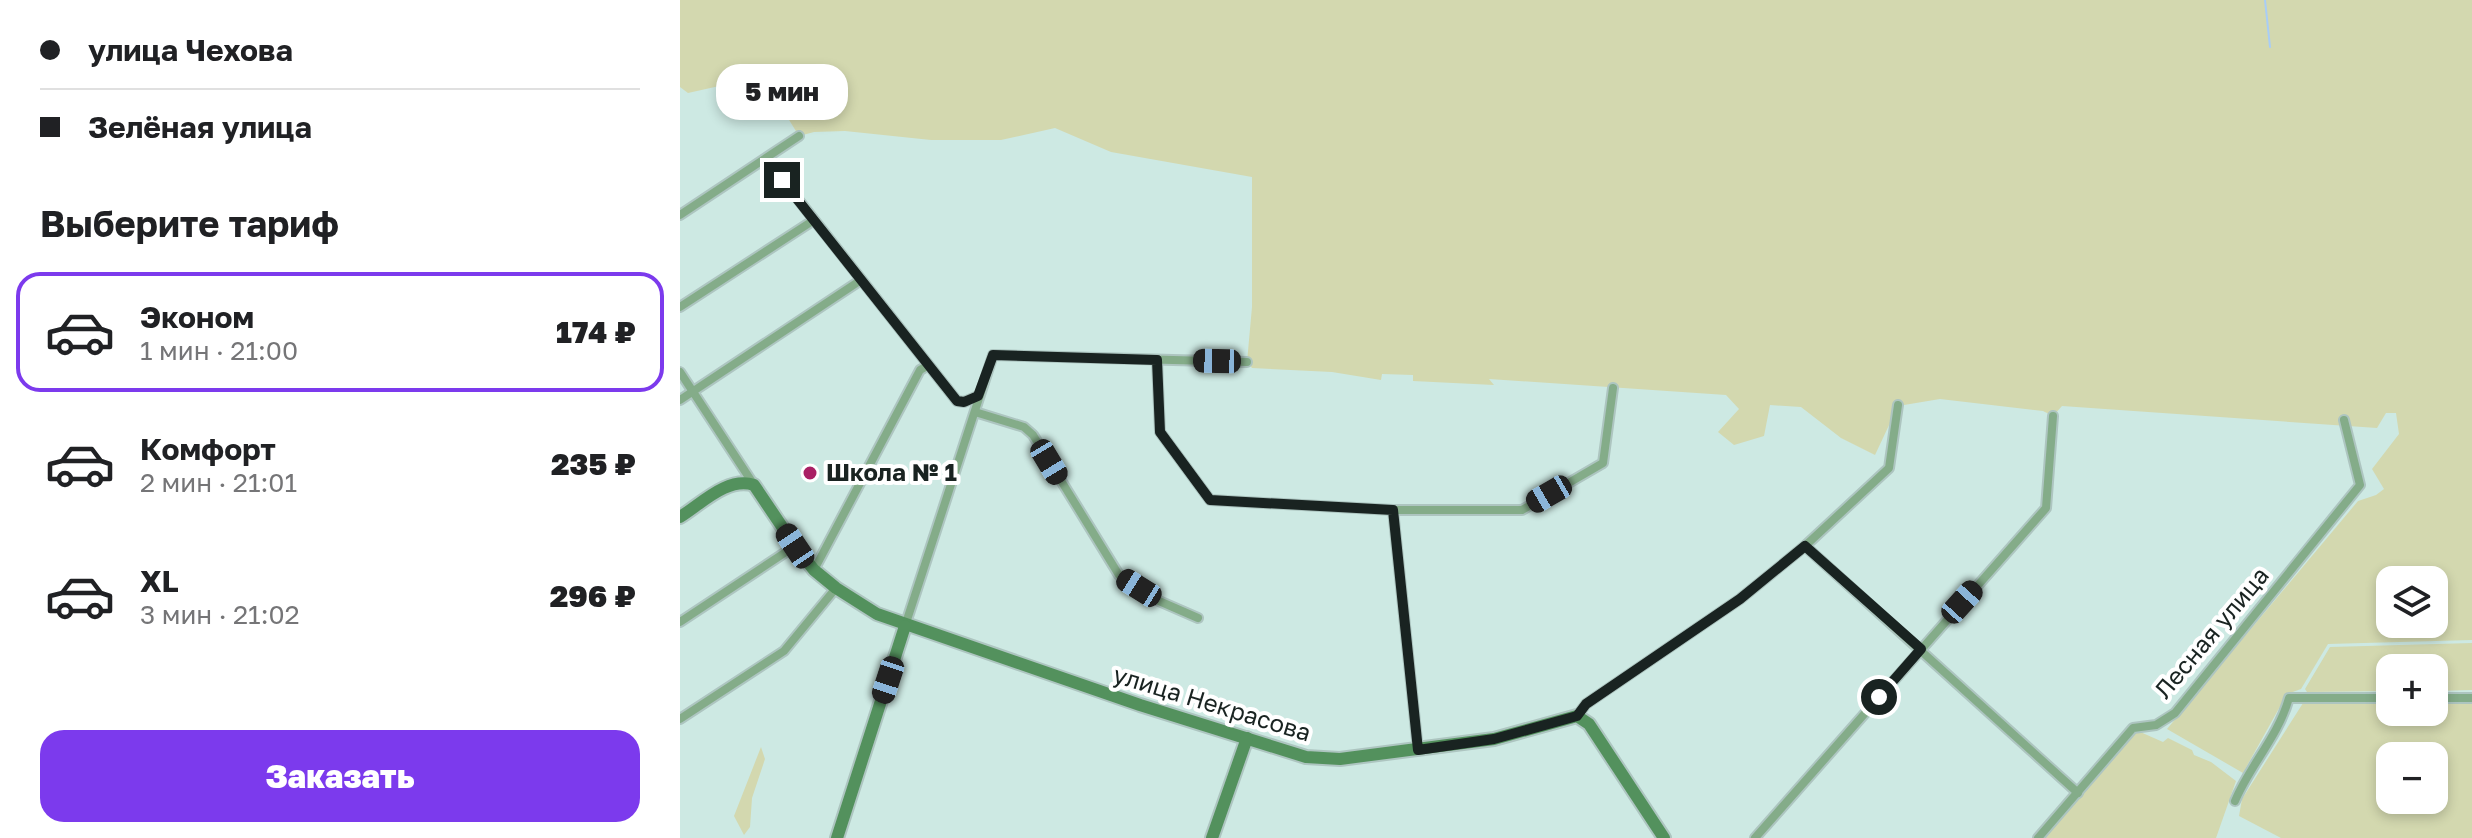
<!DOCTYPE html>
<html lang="ru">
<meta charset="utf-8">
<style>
body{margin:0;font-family:"Golos Text",sans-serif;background:#f6f6f6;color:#202124;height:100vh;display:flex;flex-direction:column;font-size:30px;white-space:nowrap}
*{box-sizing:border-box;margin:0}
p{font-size:26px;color:#757577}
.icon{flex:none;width:44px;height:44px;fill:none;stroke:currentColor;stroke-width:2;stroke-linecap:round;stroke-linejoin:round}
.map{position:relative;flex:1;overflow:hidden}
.panel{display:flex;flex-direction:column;background:#fff;width:680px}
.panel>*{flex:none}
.guide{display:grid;align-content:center;height:176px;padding:0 40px;background:#fff}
.fabs{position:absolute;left:1696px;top:566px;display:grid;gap:16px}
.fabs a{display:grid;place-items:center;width:72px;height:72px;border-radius:16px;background:#fff;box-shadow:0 4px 12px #0003;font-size:40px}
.end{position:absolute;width:36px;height:36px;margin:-18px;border:10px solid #192321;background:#fff;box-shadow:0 0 0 4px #fff}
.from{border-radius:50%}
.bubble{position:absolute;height:56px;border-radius:24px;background:#fff;box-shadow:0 4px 12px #0003;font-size:26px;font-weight:800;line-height:56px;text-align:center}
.car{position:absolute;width:24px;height:48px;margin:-24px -12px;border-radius:10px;box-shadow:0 0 6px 2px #0007;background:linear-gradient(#222 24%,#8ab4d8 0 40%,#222 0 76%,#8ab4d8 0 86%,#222 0)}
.guide b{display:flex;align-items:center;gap:28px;height:76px;font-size:30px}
.guide b+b{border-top:2px solid #e0e0e0}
.guide i{width:20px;height:20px;background:#202124}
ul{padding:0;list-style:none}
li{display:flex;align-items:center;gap:24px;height:120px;margin:0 16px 12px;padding:0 24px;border:4px solid transparent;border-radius:24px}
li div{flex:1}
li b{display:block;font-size:30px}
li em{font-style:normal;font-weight:800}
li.on{border-color:#7c3aed}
li>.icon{width:72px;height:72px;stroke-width:1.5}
h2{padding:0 40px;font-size:36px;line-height:96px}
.action{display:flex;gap:16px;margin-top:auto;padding:16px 40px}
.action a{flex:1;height:92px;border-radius:24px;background:#7c3aed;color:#fff;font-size:32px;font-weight:800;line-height:92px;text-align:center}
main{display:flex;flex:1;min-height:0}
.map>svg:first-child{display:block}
.green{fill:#d3d8af;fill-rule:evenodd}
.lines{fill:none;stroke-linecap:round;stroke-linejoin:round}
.stream{stroke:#a8cdf7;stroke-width:2}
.street-casing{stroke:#adc5c0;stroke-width:12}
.secondary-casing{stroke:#adc5c0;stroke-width:16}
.street{stroke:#84ac89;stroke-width:8}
.secondary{stroke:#53915d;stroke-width:12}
.route{stroke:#192321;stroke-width:10}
.poi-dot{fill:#a91f64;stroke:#fff;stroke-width:3}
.labels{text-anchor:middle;stroke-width:8;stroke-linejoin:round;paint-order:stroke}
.poi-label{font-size:24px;font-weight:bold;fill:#192321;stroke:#fff;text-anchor:start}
.street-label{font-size:24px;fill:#192321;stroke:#fff}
</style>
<main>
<section class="panel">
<div class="guide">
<b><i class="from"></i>улица Чехова</b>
<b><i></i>Зелёная улица</b>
</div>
<h2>Выберите тариф</h2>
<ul>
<li class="on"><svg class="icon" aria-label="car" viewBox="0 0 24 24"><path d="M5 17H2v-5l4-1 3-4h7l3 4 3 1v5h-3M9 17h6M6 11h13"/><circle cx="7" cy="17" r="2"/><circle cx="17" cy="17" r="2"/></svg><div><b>Эконом</b><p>1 мин · 21:00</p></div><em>174 ₽</em></li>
<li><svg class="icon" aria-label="car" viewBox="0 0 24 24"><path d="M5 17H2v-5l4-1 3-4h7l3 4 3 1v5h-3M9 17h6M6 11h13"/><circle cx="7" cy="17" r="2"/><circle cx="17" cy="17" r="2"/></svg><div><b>Комфорт</b><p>2 мин · 21:01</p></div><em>235 ₽</em></li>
<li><svg class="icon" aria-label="car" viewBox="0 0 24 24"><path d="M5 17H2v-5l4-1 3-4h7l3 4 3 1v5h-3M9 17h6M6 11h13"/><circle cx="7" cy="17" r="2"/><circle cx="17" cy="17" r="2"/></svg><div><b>XL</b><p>3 мин · 21:02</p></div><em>296 ₽</em></li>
</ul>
<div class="action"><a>Заказать</a></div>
</section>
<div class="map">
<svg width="1792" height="838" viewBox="0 0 1792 838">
<rect width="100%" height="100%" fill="#cde9e3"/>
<g class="green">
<path d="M0 0H1792V640L1648 644 1621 689 1607 694 1563 773 1487 729 1678 501 1696 495 1704 489 1692 469 1719 434 1716 413H1706L1697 428 1382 406 1373 416 1363 411 1260 399 1218 406 1195 455 1161 438 1121 407 1090 405 1084 436 1054 445 1038 432 1059 409 1046 395 809 379 814 385 733 381V375L702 374 701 380 652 372 572 368 567 362 572 307V177L431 152 375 128 321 140H251L165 131 134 132 119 136 106 115 75 78 8 93 0 87ZM1710 580H1754V624H1710Z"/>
<path d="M1792 643V690L1754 691V668H1710V691L1627 692 1625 689 1650 647Z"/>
<path d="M1625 700H1677L1710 703V712H1754V704H1792V838H1601L1559 816 1562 799ZM1710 756H1754V800H1710Z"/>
<path d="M1458 731 1483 742 1488 738 1512 750 1514 755 1531 762 1556 781 1536 838H1364L1385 814V810Z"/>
<path d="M81 747 85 759 72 798 70 827 64 835 54 816Z"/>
</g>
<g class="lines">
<path class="stream" d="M1585 0 1590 47"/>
<defs>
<g id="street">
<path d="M87 160 277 401 284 402 298 396"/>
<path d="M0 215 119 136"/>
<path d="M0 307 134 220"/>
<path d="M477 360 480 432 530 500 713 510H842L923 463 933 388"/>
<path d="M0 372 74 485"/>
<path d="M0 400 181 280"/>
<path d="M295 412 344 427 353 435 439 575 479 601 518 618"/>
<path d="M713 510 738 750"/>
<path d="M1125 546 1398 793"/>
<path d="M134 570 240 370 247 366"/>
<path d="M0 622 115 546"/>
<path d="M225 626 313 355 567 362"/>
<path d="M1754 698H1792"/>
<path d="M897 716 906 704 1060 599 1125 546 1209 468 1218 405"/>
<path d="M0 719 104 651 156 588"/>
<path d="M1555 801C1570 765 1598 737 1609 698H1710"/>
<path d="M1075 838 1366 508 1373 416"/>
<path d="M1358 838 1453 728 1476 725 1495 713 1680 485 1664 420"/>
</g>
<g id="secondary">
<path d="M0 517C21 504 48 476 74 485L115 546 134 570 156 588 197 614 460 705 626 757 660 759 814 739 897 716 909 724 984 838"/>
<path d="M157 838 225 626"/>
<path d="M532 838 567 738"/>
</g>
</defs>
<use href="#street" class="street-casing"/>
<use href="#secondary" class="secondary-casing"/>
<use href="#street" class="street"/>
<use href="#secondary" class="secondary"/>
</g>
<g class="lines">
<path class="route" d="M102 180 277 401 284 402 298 396 313 355 477 360 480 432 530 500 713 510 738 750 814 739 897 716 906 704 1060 599 1125 546 1241 649 1199 697"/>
</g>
<circle class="poi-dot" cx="130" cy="473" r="8"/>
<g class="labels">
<g class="poi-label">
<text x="146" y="481">Школа № 1</text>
</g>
<g class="street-label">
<text transform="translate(1532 633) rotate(-50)" y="8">Лесная улица</text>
<text transform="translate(532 704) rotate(17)" y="8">улица Некрасова</text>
</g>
</g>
</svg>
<div class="fabs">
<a><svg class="icon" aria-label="layers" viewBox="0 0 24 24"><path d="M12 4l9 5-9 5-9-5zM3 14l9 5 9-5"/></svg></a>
<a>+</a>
<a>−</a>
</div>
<i class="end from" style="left:1199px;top:697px"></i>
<i class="end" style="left:102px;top:180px"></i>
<div class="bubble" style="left:36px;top:64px;width:132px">5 мин</div>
<i class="car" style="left:537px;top:361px;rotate:271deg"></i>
<i class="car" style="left:369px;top:462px;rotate:149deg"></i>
<i class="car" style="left:869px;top:494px;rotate:240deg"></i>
<i class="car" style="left:115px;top:546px;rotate:326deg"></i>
<i class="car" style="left:459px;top:588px;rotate:302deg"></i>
<i class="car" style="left:1282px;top:602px;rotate:42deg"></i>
<i class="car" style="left:208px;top:680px;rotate:198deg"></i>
</div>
</main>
